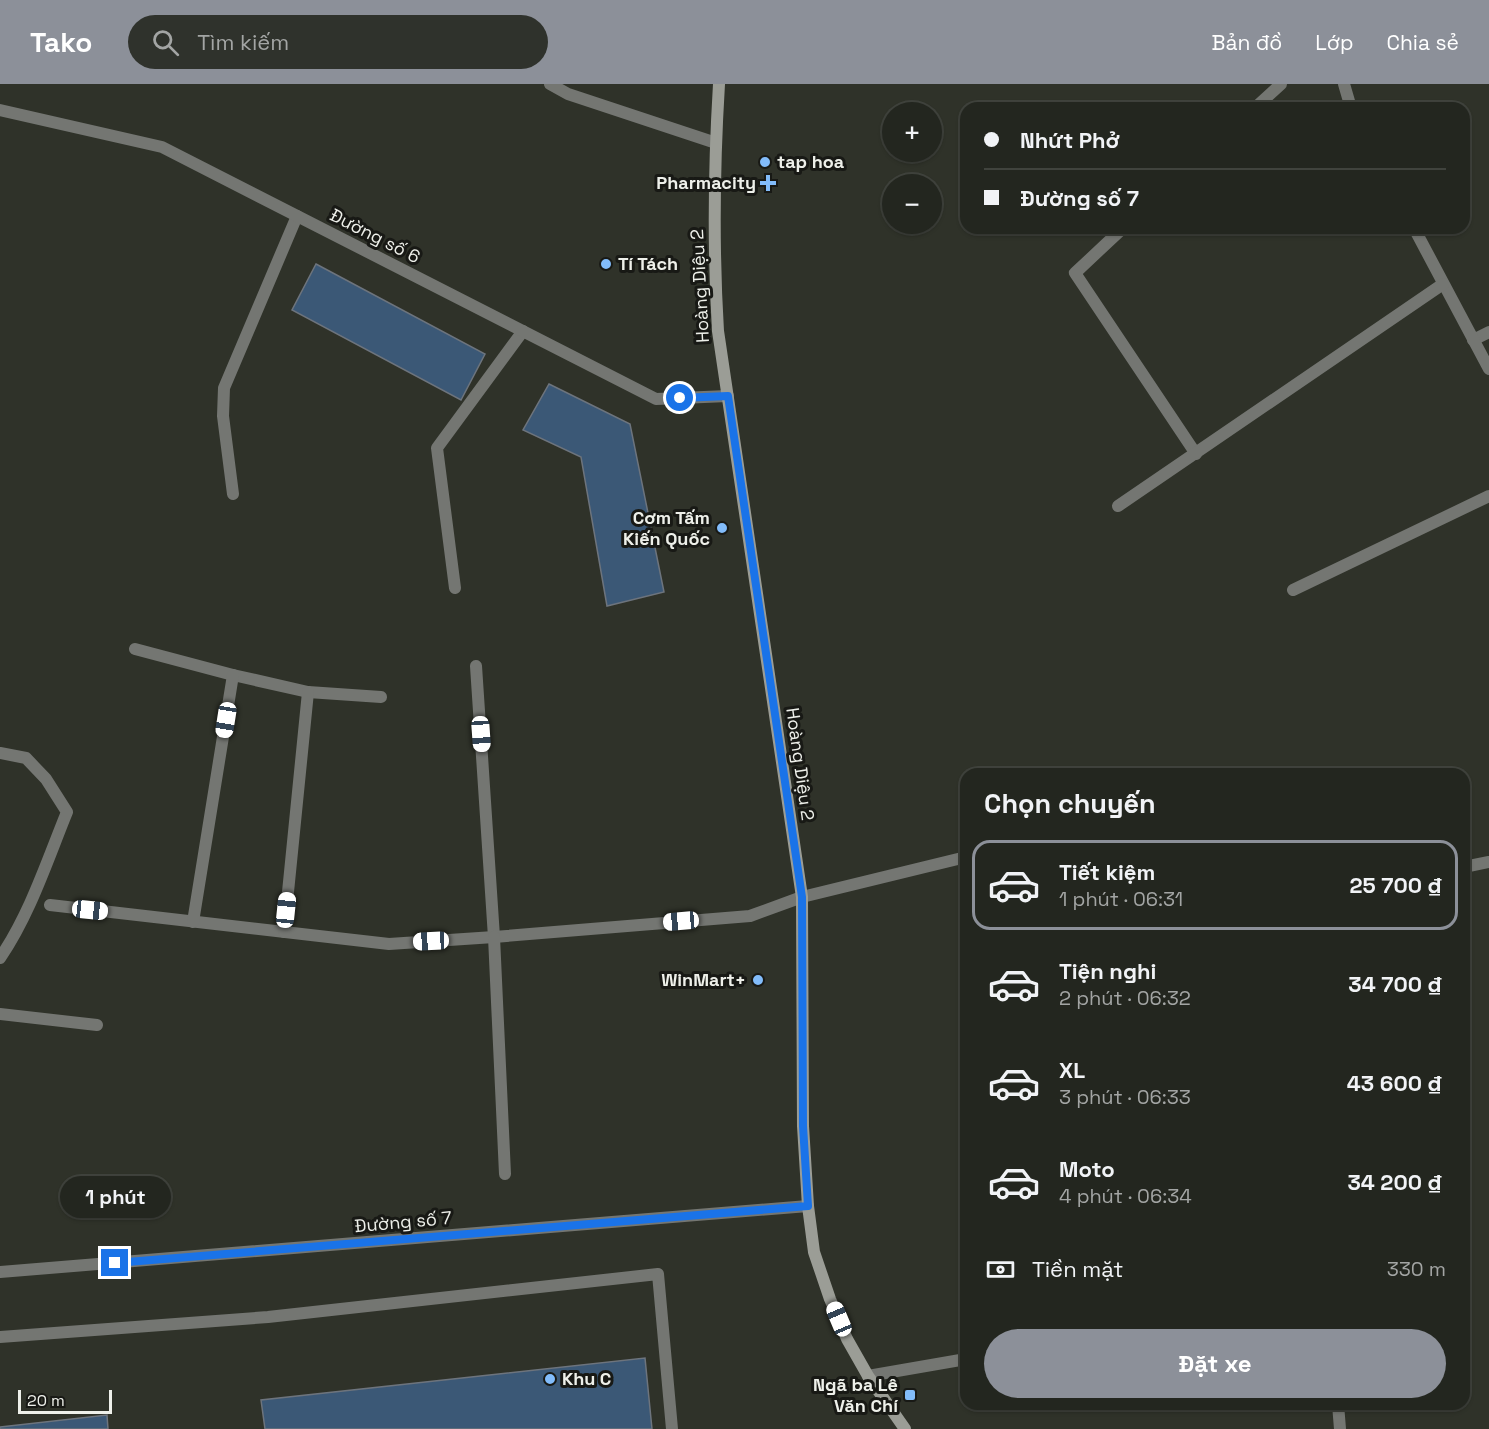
<!DOCTYPE html>
<html lang="vi">
<meta charset="utf-8">
<style>
body{margin:0;font-family:"Space Grotesk",sans-serif;background:#2f322c;color:#f1f3f6;height:100vh;display:flex;flex-direction:column;font-size:22px;white-space:nowrap}
*{box-sizing:border-box;margin:0}
p{font-size:20px;color:#a3a5a4}
.icon{flex:none;width:33px;height:33px;fill:none;stroke:currentColor;stroke-width:2;stroke-linecap:round;stroke-linejoin:round}
.map{position:relative;flex:1;overflow:hidden}
.side{position:absolute;left:960px;top:684px;width:510px;height:642px;display:flex;flex-direction:column;background:#23261f;border-radius:18px;box-shadow:0 2px 4px #0004,0 0 0 2px #40433d}
.side>*{flex:none}
.hud{position:absolute;left:960px;top:18px;width:510px;height:132px;border-radius:18px;box-shadow:0 2px 4px #0004,0 0 0 2px #40433d;display:grid;align-content:center;height:132px;padding:0 24px;background:#23261f}
.buttons{position:absolute;left:882px;top:18px;display:grid;gap:12px}
.buttons a{display:grid;place-items:center;width:60px;height:60px;border-radius:50%;background:#23261f;box-shadow:0 2px 4px #0004,0 0 0 2px #40433d;font-size:30px}
.scale{position:absolute;left:18px;bottom:15px;width:94px;box-sizing:border-box;padding-left:6px;border:3px solid #eef0ea;border-top:0;font-size:16px;line-height:21px;white-space:nowrap;color:#eef0ea;-webkit-text-stroke:4px #181915;paint-order:stroke}
.end{position:absolute;width:27px;height:27px;margin:-14px;border:8px solid #1a73e8;background:#fff;box-shadow:0 0 0 3px #fff}
.from{border-radius:50%}
.bubble{position:absolute;height:42px;border-radius:21px;background:#23261f;box-shadow:0 2px 4px #0004,0 0 0 2px #40433d;font-size:20px;font-weight:800;line-height:42px;text-align:center}
.car{position:absolute;width:18px;height:36px;margin:-18px -9px;border-radius:8px;box-shadow:0 0 4px 2px #0007;background:linear-gradient(#fff 24%,#345 0 40%,#fff 0 76%,#345 0 86%,#fff 0)}
.hud b{display:flex;align-items:center;gap:21px;height:57px;font-size:22px}
.hud b+b{border-top:2px solid #40433d}
.hud i{width:15px;height:15px;background:#f1f3f6}
ul{padding:0;list-style:none}
li{display:flex;align-items:center;gap:18px;height:90px;margin:0 12px 9px;padding:0 12px;border:3px solid transparent;border-radius:18px}
li div{flex:1}
li b{display:block;font-size:22px}
li em{font-style:normal;font-weight:800}
li.selected{border-color:#8c9099}
li>.icon{width:54px;height:54px;stroke-width:1.5}
h2{padding:0 24px;font-size:27px;line-height:72px}
.pay{display:flex;align-items:center;gap:15px;height:66px;padding:0 24px;font-size:22px}
.pay p{margin-inline-start:auto}
.cta{display:flex;gap:12px;margin-top:auto;padding:12px 24px}
.cta a{flex:1;height:69px;border-radius:36px;background:#8c9099;color:#fff;font-size:24px;font-weight:800;line-height:69px;text-align:center}
header{display:flex;align-items:center;gap:36px;box-sizing:border-box;height:84px;padding:0 30px;background:#8c9099;color:#fff}
header strong{font-size:28px}
nav{display:flex;gap:33px;margin-inline-start:auto;font-size:21px}
.search{width:420px;height:54px;background:#2f322c;display:flex;align-items:center;gap:15px;box-sizing:border-box;padding:0 21px;border-radius:33px;color:#a3a5a4;font-size:22px}
.map>svg:first-child{display:block}
.building{fill:#3b5876;stroke:#6d747d;stroke-width:1.5}
.lines{fill:none;stroke-linecap:round;stroke-linejoin:round}
.lane{stroke:#747672;stroke-width:12}
.street{stroke:#747672;stroke-width:12}
.secondary{stroke:#9b9d96;stroke-width:12}
.route{stroke:#1a73e8;stroke-width:8}
.poi-dot{fill:#82bcfa;stroke:#181915;stroke-width:2}
.labels{text-anchor:middle;stroke-width:6;stroke-linejoin:round;paint-order:stroke}
.poi-label{font-size:18px;font-weight:bold;fill:#eef0ea;stroke:#181915;text-anchor:end}
.street-label{font-size:18px;fill:#eef0ea;stroke:#181915}
</style>
<header>
<strong>Tako</strong>
<div class="search"><svg class="icon" aria-label="search" viewBox="0 0 24 24"><circle cx="10" cy="10" r="6"/><path d="M15 15l6 6"/></svg>Tìm kiếm</div>
<nav><a>Bản đồ</a><a>Lớp</a><a>Chia sẻ</a></nav>
</header>
<div class="map">
<svg width="1489" height="1345" viewBox="0 0 1489 1345">
<rect width="100%" height="100%" fill="#2f3229"/>
<g class="building">
<path d="M316 180 485 270 461 316 292 226Z"/>
<path d="M549 300 630 340 664 508 607 522 581 373 523 346Z"/>
<path d="M645 1274 652 1345H265L261 1316Z"/>
<path d="M107 1331 108 1345H0V1343Z"/>
</g>
<g class="lines">
<g class="lane">
<path d="M1473 256 1489 248"/>
<path d="M233 410 223 332 224 304 297 132"/>
<path d="M455 504 437 364 523 247"/>
<path d="M476 582 494 853"/>
<path d="M1464 783 1489 778"/>
<path d="M1338 1320 1340 1345"/>
</g>
<g class="street">
<path d="M550 0 568 10 716 59"/>
<path d="M1344 0 1351 24"/>
<path d="M1255 24 1281 0"/>
<path d="M0 26 162 63 656 315 728 312"/>
<path d="M1123 144 1075 189 1196 370"/>
<path d="M1414 144 1489 285"/>
<path d="M1118 422 1443 200"/>
<path d="M1293 506 1489 412"/>
<path d="M135 565 233 591 308 608 381 613"/>
<path d="M0 669 26 674 46 695 67 728C47 777 30 830 0 874"/>
<path d="M50 821 389 860 494 853 750 832 802 813 966 773"/>
<path d="M193 838 233 591"/>
<path d="M284 848 308 608"/>
<path d="M494 853 505 1090"/>
<path d="M0 930 97 941"/>
<path d="M0 1188 808 1122"/>
<path d="M0 1253 268 1233 658 1190 672 1345"/>
<path d="M868 1292 966 1275"/>
</g>
<path class="secondary" d="M719 0C714 82 713 165 718 247L802 813 803 1042 808 1122 814 1168 830 1215 847 1255 868 1292 905 1345"/>
</g>
<g class="lines">
<path class="route" d="M115 1179 808 1122 803 1042 802 813 728 312 680 314"/>
</g>
<g class="poi-dot">
<circle cx="765" cy="78" r="6"/>
<path d="M765 90h6v6h6v6h-6v6h-6v-6h-6v-6h6z"/>
<circle cx="606" cy="180" r="6"/>
<circle cx="722" cy="444" r="6"/>
<circle cx="758" cy="896" r="6"/>
<circle cx="550" cy="1295" r="6"/>
<rect x="904" y="1305" width="12" height="12" rx="3"/>
</g>
<g class="labels">
<g class="poi-label">
<text x="777" y="84" text-anchor="start">tap hoa</text>
<text x="756" y="105">Pharmacity</text>
<text x="618" y="186" text-anchor="start">Tí Tách</text>
<text x="710" y="440">Cơm Tấm<tspan x="710" dy="21">Kiến Quốc</tspan></text>
<text x="746" y="902">WinMart+</text>
<text x="562" y="1301" text-anchor="start">Khu C</text>
<text x="898" y="1307">Ngã ba Lê<tspan x="898" dy="21">Văn Chí</tspan></text>
</g>
<g class="street-label">
<text transform="translate(375 152) rotate(27)" y="6">Đường số 6</text>
<text transform="translate(700 202) rotate(-93)" y="6">Hoàng Diệu 2</text>
<text transform="translate(800 680) rotate(82)" y="6">Hoàng Diệu 2</text>
<text transform="translate(403 1138) rotate(-5)" y="6">Đường số 7</text>
</g>
</g>
</svg>
<div class="buttons">
<a>+</a>
<a>−</a>
</div>
<div class="scale">20 m</div>
<i class="end from" style="left:680px;top:314px"></i>
<i class="end" style="left:115px;top:1179px"></i>
<div class="bubble" style="left:60px;top:1092px;width:111px">1 phút</div>
<i class="car" style="left:226px;top:636px;rotate:189deg"></i>
<i class="car" style="left:481px;top:650px;rotate:176deg"></i>
<i class="car" style="left:90px;top:826px;rotate:96deg"></i>
<i class="car" style="left:286px;top:826px;rotate:6deg"></i>
<i class="car" style="left:681px;top:837px;rotate:265deg"></i>
<i class="car" style="left:431px;top:857px;rotate:267deg"></i>
<i class="car" style="left:839px;top:1235px;rotate:337deg"></i>
<div class="hud">
<b><i class="from"></i>Nhứt Phở</b>
<b><i></i>Đường số 7</b>
</div>
<section class="side">
<h2>Chọn chuyến</h2>
<ul>
<li class="selected"><svg class="icon" aria-label="car" viewBox="0 0 24 24"><path d="M5 17H2v-5l4-1 3-4h7l3 4 3 1v5h-3M9 17h6M6 11h13"/><circle cx="7" cy="17" r="2"/><circle cx="17" cy="17" r="2"/></svg><div><b>Tiết kiệm</b><p>1 phút · 06:31</p></div><em>25 700 ₫</em></li>
<li><svg class="icon" aria-label="car" viewBox="0 0 24 24"><path d="M5 17H2v-5l4-1 3-4h7l3 4 3 1v5h-3M9 17h6M6 11h13"/><circle cx="7" cy="17" r="2"/><circle cx="17" cy="17" r="2"/></svg><div><b>Tiện nghi</b><p>2 phút · 06:32</p></div><em>34 700 ₫</em></li>
<li><svg class="icon" aria-label="car" viewBox="0 0 24 24"><path d="M5 17H2v-5l4-1 3-4h7l3 4 3 1v5h-3M9 17h6M6 11h13"/><circle cx="7" cy="17" r="2"/><circle cx="17" cy="17" r="2"/></svg><div><b>XL</b><p>3 phút · 06:33</p></div><em>43 600 ₫</em></li>
<li><svg class="icon" aria-label="car" viewBox="0 0 24 24"><path d="M5 17H2v-5l4-1 3-4h7l3 4 3 1v5h-3M9 17h6M6 11h13"/><circle cx="7" cy="17" r="2"/><circle cx="17" cy="17" r="2"/></svg><div><b>Moto</b><p>4 phút · 06:34</p></div><em>34 200 ₫</em></li>
</ul>
<div class="pay"><svg class="icon" aria-label="cash" viewBox="0 0 24 24"><path d="M3 7h18v10H3z"/><circle cx="12" cy="12" r="2"/></svg>Tiền mặt<p>330 m</p></div>
<div class="cta"><a>Đặt xe</a></div>
</section>
</div>
